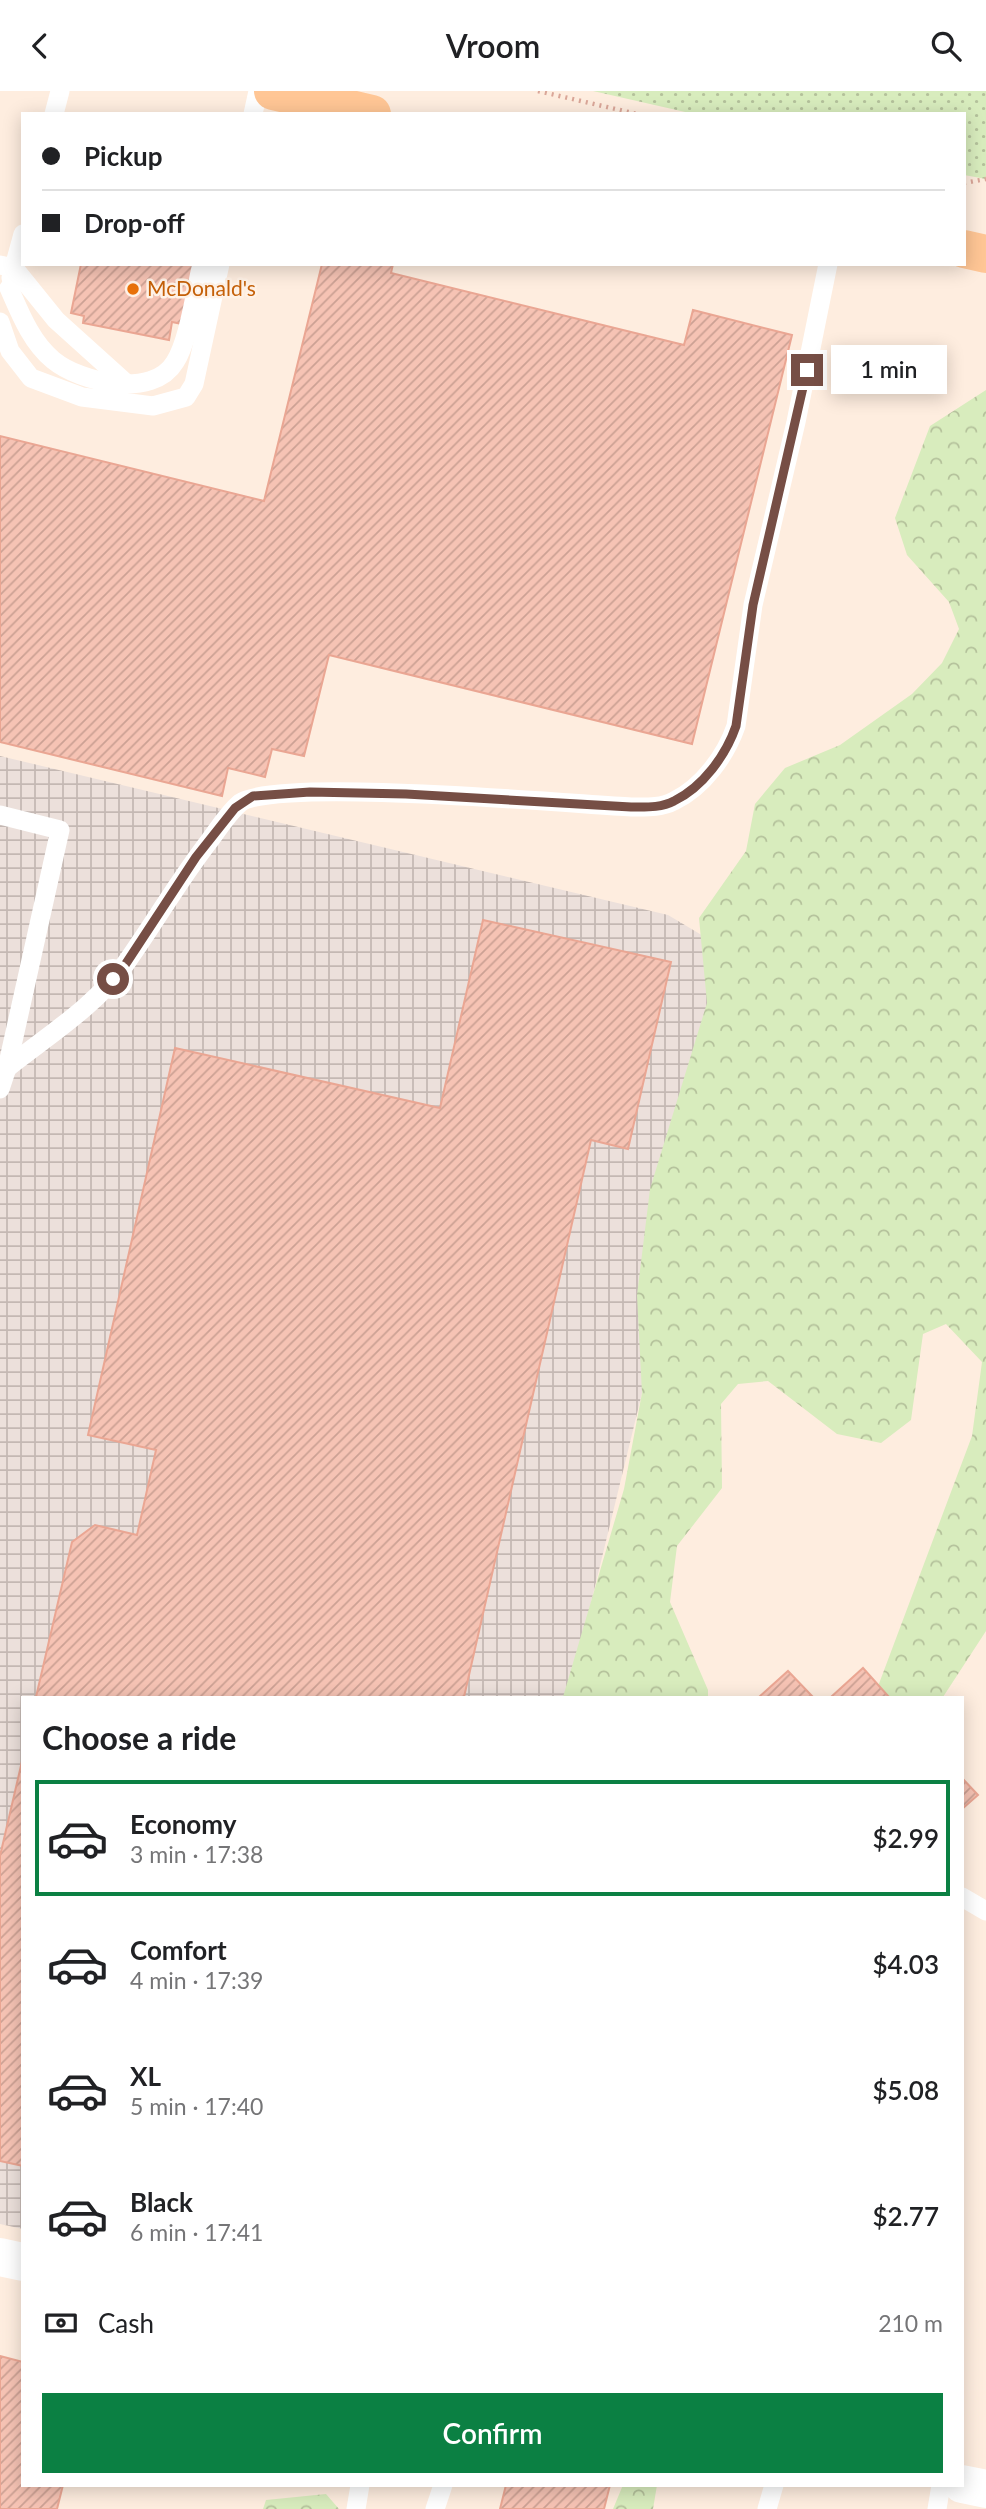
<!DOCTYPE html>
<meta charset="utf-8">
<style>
body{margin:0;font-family:Lato,sans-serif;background:#f2f2f2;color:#202124;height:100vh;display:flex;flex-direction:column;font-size:26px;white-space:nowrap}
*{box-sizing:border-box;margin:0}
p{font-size:23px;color:#757577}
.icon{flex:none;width:38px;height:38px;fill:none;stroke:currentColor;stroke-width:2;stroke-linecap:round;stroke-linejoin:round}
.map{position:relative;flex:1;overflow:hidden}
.sheet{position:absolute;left:21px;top:1605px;width:943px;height:791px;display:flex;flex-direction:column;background:#fff;border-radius:0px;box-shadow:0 4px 18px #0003}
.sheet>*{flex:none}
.top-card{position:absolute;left:21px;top:21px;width:945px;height:154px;border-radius:0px;box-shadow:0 4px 18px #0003;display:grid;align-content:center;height:154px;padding:0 21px;background:#fff}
.end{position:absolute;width:32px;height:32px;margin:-16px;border:9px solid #764e45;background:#fff;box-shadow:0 0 0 4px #fff}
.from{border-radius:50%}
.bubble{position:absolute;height:49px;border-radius:0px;background:#fff;box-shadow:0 4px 18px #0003;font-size:23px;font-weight:600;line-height:49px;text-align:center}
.top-card b{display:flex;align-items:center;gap:24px;height:66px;font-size:26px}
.top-card b+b{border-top:2px solid #e0e0e0}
.top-card i{width:18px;height:18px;background:#202124}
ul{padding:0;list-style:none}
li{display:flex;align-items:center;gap:21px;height:116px;margin:0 14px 10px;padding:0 7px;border:4px solid transparent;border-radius:0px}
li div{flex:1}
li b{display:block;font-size:26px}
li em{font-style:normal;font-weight:600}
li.current{border-color:#0b8043}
li>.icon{width:63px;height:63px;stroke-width:1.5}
h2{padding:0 21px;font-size:32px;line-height:84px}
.pay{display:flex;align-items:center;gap:18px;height:77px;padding:0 21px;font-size:26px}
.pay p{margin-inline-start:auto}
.primary-button{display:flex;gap:14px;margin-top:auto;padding:14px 21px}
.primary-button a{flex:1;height:80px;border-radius:0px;background:#0b8043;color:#fff;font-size:28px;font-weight:600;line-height:80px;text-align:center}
header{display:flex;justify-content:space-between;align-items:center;height:91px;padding:0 21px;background:#fff;font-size:32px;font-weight:600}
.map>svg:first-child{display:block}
.industrial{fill:url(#industrial-grid)}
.green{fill:url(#green-dots)}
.forest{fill:url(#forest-crowns)}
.building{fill:url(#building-hatch);stroke:#eaa693;stroke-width:2}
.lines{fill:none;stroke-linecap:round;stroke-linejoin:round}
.path{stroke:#daa698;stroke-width:4.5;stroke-dasharray:2 5;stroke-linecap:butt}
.service{stroke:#fff;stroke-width:19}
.minor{stroke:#fff;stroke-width:38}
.primary{stroke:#ffc695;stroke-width:38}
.route{stroke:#764e45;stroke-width:9}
.food-dot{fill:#e8710a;stroke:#fff2e7;stroke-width:2.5}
.labels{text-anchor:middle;stroke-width:5;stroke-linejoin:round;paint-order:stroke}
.food-label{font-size:21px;fill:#c56008;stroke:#fff2e7;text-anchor:start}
</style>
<header><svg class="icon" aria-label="back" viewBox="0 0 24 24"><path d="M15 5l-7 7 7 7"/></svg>Vroom<svg class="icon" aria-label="search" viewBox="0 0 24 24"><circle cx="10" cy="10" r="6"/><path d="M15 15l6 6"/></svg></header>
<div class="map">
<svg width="986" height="2418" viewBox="0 0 986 2418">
<defs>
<pattern id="industrial-grid" width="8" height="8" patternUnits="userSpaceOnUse" patternTransform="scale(1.75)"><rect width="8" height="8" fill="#ece0db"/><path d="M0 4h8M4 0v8" fill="none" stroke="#c4b8b3"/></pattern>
<pattern id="green-dots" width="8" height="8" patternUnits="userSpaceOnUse" patternTransform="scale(1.75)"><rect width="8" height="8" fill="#d8ecbd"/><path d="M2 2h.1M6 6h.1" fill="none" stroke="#b4c19b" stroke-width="1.8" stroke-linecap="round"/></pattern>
<pattern id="forest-crowns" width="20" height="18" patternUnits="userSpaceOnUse" patternTransform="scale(1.75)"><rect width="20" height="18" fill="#d8ecbd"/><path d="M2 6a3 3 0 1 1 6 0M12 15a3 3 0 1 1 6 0" fill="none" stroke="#b4c19b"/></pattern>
<pattern id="building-hatch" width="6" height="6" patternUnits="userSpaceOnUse" patternTransform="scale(1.75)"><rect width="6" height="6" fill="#f6c3b4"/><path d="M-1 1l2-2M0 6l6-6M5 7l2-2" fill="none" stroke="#cca194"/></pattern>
</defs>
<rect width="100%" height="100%" fill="#feeddf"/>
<path class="industrial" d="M0 665 668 824 747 871 568 1606H23V2138L0 2133Z"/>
<path class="green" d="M593 0H986V88L964 84V23H694Z"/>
<g class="forest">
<path d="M986 299V1540L943 1606H874L972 1345 982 1271 946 1233 923 1243 911 1329 881 1352 837 1343 768 1290 738 1293 721 1313 722 1397 677 1455 670 1511 708 1599V1606H563L624 1398 642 1302 637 1204 650 1098 707 912 699 827 746 760 755 713 785 677 840 654 912 603 942 572 959 538 949 511 907 464 895 427 930 335Z"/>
<path d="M623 2394H657L653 2418H613Z"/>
<path d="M326 2403 339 2418H263L266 2409Z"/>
</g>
<g class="building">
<path d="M81 173H195L182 233 172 231 169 249 83 232 84 225 71 222Z"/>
<path d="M322 173H393L391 182 684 254 693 219 792 244 692 653 329 564 304 665 272 658 265 686 228 677 222 705 0 651V345L264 410Z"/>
<path d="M483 829 671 871 628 1058 591 1049 464 1606H36L72 1451 95 1434 137 1444 156 1359 88 1344 175 957 440 1017Z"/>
<path d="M863 1577 889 1606H831Z"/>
<path d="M788 1580 813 1606H759Z"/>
<path d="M23 1666V2075L0 2070V1765Z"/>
<path d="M962 1687 978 1704 962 1718Z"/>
<path d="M0 2265 23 2271V2394H63L57 2418H0Z"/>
<path d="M506 2394H610L604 2418H500Z"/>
</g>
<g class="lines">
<g class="path">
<path d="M538 0 637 23"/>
<path d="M964 92 986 88"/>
</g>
<g class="service">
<path d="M54 23 60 0"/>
<path d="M253 23 258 0"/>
<path d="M0 174 14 177 56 229 127 293"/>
<path d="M11 187 23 143"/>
<path d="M9 197C20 222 31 251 53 269 81 292 153 308 175 271 189 249 195 200 202 173"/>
<path d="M0 231 10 260 31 287 82 306 153 315 186 306 194 293 220 173"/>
<path d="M0 724 60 739 7 977"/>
<path d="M0 976 7 977 0 998"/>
<path d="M7 977C47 945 96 915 126 872 155 831 179 789 210 749 219 737 228 722 240 712 273 686 572 713 631 716 646 716 661 717 674 710 703 696 726 664 736 635L753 514 796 331 828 173"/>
<path d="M962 1806 986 1820"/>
<path d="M356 2418 360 2394"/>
<path d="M435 2418 443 2394"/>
<path d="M767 2418 774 2394"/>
<path d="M937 2418 941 2394"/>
</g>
<g class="minor">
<path d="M0 2166 23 2171"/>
<path d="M962 2393 986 2398"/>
</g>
<g class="primary">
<path d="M273 0 372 23"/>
<path d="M964 158 986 163"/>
</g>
</g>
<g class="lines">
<path class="route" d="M113 888 125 874 196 766 235 717 253 705 310 701 406 703 631 716C646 716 661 717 674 710 703 696 726 664 736 635L753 514 807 279"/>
</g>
<circle class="food-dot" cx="133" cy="198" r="7"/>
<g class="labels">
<g class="food-label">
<text x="147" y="205">McDonald's</text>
</g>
</g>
</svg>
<i class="end from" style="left:113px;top:888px"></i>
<i class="end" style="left:807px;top:279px"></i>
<div class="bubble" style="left:831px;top:254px;width:116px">1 min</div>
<div class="top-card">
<b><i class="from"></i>Pickup</b>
<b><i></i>Drop-off</b>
</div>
<section class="sheet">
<h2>Choose a ride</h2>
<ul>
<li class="current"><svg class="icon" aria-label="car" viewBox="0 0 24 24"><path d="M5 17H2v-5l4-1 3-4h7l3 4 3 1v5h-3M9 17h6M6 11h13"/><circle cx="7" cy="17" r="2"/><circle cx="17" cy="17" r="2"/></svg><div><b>Economy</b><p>3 min · 17:38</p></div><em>$2.99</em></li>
<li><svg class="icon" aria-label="car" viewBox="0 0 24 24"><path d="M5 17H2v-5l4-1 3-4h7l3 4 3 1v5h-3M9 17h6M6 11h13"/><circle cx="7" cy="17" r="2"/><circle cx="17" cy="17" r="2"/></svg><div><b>Comfort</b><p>4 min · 17:39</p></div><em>$4.03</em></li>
<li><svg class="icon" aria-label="car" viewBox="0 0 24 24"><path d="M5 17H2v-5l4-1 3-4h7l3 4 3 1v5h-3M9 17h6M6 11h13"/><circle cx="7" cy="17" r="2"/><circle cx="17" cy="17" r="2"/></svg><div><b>XL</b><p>5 min · 17:40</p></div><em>$5.08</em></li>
<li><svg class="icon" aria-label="car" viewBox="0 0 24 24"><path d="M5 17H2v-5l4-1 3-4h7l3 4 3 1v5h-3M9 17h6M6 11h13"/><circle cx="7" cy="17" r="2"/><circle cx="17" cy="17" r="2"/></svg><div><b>Black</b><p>6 min · 17:41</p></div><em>$2.77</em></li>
</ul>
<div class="pay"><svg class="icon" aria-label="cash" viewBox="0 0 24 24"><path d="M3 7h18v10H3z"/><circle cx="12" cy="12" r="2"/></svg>Cash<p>210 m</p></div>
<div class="primary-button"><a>Confirm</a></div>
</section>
</div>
